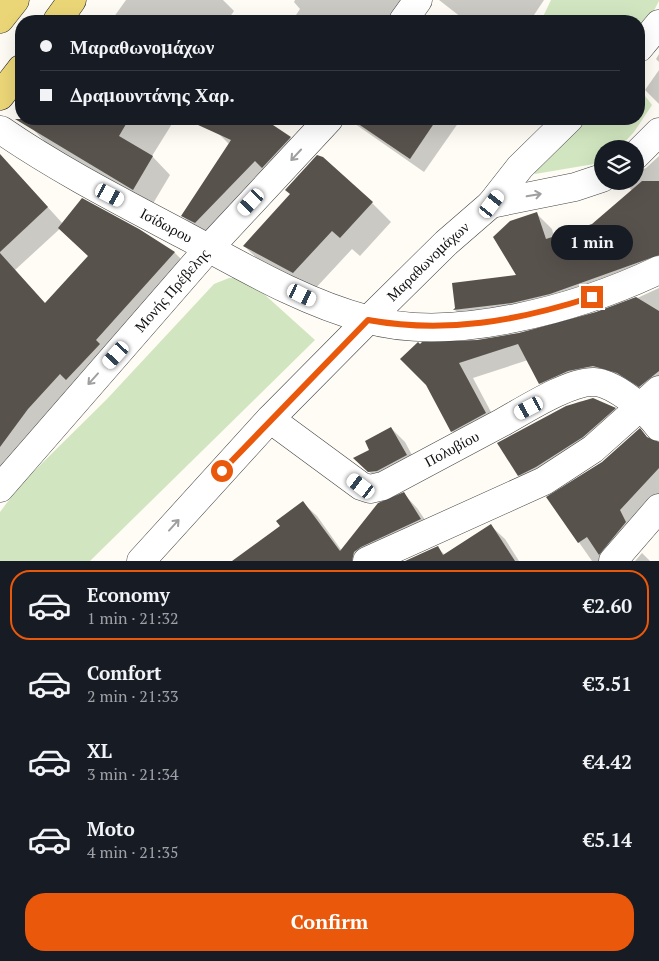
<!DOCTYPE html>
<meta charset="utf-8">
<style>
body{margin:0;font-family:"PT Serif",serif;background:#20242c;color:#f1f3f6;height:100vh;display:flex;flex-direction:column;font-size:19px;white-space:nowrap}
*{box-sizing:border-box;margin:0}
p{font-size:16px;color:#9ea1a6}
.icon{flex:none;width:28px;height:28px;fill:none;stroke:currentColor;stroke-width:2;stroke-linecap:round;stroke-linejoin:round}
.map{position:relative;height:561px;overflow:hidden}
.drawer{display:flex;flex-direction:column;background:#171b24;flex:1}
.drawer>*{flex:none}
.banner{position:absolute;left:15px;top:15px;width:630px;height:110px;border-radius:20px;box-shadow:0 5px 20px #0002;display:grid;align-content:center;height:110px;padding:0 25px;background:#171b24}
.buttons{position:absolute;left:594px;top:140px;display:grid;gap:10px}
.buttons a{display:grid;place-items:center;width:50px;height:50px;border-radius:50%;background:#171b24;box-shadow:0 5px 20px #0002;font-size:25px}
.end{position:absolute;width:22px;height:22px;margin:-11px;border:6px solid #ea580c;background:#fff;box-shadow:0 0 0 2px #fff}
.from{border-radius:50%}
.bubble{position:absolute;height:35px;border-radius:18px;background:#171b24;box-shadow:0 5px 20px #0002;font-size:16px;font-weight:600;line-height:35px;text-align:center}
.car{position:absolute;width:15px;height:30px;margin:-15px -8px;border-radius:6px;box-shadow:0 0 4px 1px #0007;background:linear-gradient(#fff 24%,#345 0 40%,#fff 0 76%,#345 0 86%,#fff 0)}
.banner b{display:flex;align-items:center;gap:18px;height:48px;font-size:19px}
.banner b+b{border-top:1px solid #363941}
.banner i{width:12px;height:12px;background:#f1f3f6}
ul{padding:9px 0 0;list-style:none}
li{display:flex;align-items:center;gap:15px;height:70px;margin:0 10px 8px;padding:0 15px;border:2px solid transparent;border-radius:20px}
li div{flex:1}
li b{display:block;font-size:19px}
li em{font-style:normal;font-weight:600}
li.on{border-color:#ea580c}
li>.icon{width:45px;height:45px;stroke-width:1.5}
.button{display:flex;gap:10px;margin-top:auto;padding:10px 25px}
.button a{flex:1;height:58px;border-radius:20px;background:#ea580c;color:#fff;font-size:20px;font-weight:600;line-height:58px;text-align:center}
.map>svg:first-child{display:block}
.green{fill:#d1e6c0}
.shadow{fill:#0003}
.building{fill:#58524d}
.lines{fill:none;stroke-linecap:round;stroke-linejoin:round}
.minor-casing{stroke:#434343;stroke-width:29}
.primary-casing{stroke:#212121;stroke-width:29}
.minor{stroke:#fff;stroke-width:28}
.primary{stroke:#ebd677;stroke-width:28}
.oneway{stroke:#9f9f9f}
.route{stroke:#ea580c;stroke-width:6}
.labels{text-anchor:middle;stroke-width:5;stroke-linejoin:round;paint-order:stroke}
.street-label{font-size:15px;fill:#101010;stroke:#fff}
</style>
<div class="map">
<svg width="659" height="561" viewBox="0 0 659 561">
<rect width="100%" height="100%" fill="#fefcf4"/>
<g class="green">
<path d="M551 0H659V1L649 20 639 31V21H541Z"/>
<path d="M639 88 652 105 634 132 618 149H602V159L594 164 535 174 533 170 583 119H639Z"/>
<path d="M229 278H240L253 284 315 340 90 561H0V512L21 484 107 399 214 284Z"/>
</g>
<g class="shadow">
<path d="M126 0H223L234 11 227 21H111Z"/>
<path d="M295 0H412L397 21H292L300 9 294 2Z"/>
<path d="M439 0H544L530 21H466Z"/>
<path d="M659 54V62L656 59Z"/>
<path d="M659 70V104L645 90Z"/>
<path d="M34 119H175L152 156 170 175 151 207 48 145 30 126Z"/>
<path d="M230 119H262L290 138 304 152 210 236 196 229 182 215 230 145 218 133Z"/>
<path d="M348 119H461L424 172Z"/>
<path d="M659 156V275L469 325 455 310 518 276 537 214 552 229 554 237 593 225 632 191 624 181H635V172L646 168Z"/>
<path d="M0 171 24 181 64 225 15 270 0 313Z"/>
<path d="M372 203 391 222 360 256 352 249 313 291 264 265 244 246Z"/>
<path d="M138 230 175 253 190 268 0 485V346L45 305Z"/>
<path d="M659 288V398L633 387 555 398 540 383 528 360 473 378 500 429 467 446 452 431 420 346 478 341 558 325 633 300Z"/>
<path d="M593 399 615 409 629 423 533 489 519 475 499 443 578 402Z"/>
<path d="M391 428 405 442 420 470 384 485 355 459 371 450Z"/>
<path d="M654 443H659V495L615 561H592L548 498Z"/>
<path d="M404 494 417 508 434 533 376 561H234L281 526 303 503 317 516 342 551Z"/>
<path d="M491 526 505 539 519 561H408L438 548 445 555Z"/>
<path d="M642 553 650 561H635Z"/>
</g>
<g class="building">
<path d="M15 119H129L119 136 153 156 133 190Z"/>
<path d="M185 119H264L291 137 262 168 255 161 195 223 181 216 231 140Z"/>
<path d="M351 119H437L410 159Z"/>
<path d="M0 154 48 207 0 252Z"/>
<path d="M317 155 323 157 373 202 340 238 332 231 293 273 243 246 290 194 285 190Z"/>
<path d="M642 181H659V255L550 294 512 303 453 310 455 308 452 283 516 275 493 237 510 221 537 212 546 239 592 224Z"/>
<path d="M82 198 139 229 175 252 96 340 100 344 66 380 60 374 28 409 0 447V253L45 303 88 256 58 228Z"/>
<path d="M636 297 659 311V371L639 387 617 373 593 366 568 371 539 384 518 344 459 363 486 413 451 432 426 385 400 359 418 342 420 344 422 342 477 340 519 333 596 312Z"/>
<path d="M593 398 616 408 583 437 536 467 518 476 497 443 566 406Z"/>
<path d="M391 427 407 455 377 471 368 472 353 458 369 450 365 441Z"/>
<path d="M640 428 647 437 659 442V468L620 510 626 522 599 555 587 537 578 543 546 497 602 462Z"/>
<path d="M404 492 421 519 361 547 354 552 352 561H232L280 526 276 521 303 501 340 551 378 503Z"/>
<path d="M491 524 515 561H405L438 546 443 555Z"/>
</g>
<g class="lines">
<defs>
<g id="minor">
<path d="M403 21 418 0"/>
<path d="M639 48 659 24"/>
<path id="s1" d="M1 130C59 170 122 202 184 235 242 266 302 302 366 319 453 344 579 308 659 270"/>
<path d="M635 156 659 132"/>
<path d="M491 204 520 167 569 119"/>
<path id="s2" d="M270 419 361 486 370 489 383 486C422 465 461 444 501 423 523 411 569 381 594 382 615 383 647 411 659 427"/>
<path id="s3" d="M0 488 209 248 329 119"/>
<path id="s4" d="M141 561 270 419 368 320 446 243 491 204 575 187 602 178"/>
<path d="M367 561 544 481 593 449 659 390"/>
<path d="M613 561 659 508"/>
</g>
<g id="primary">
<path d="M0 19 15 0"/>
<path d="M57 21 72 0"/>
<path d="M0 96 21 69"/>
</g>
</defs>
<use href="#minor" class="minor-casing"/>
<use href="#primary" class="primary-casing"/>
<use href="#minor" class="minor"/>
<use href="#primary" class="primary"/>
</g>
<defs><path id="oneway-shaft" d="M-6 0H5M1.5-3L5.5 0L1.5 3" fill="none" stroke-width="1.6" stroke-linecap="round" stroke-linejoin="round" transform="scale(1.25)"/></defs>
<g class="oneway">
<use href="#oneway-shaft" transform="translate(296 155) rotate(133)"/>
<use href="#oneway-shaft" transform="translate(534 195) rotate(-10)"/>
<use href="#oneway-shaft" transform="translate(93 379) rotate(132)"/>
<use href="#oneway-shaft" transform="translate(174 525) rotate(-48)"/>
</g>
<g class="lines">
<path class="route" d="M222 471 368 320C446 334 517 321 592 297"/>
</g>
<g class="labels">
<g class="street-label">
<text dy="5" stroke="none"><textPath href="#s1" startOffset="191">Ισίδωρου</textPath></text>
<text dy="5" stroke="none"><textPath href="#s4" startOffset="415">Μαραθωνομάχων</textPath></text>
<text dy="5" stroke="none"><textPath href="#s3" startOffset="262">Μονής Πρέβελης</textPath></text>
<text dy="5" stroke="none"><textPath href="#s2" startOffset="214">Πολυβίου</textPath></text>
</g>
</g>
</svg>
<div class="buttons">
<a><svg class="icon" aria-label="layers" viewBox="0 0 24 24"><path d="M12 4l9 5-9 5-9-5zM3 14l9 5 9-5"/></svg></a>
</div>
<i class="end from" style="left:222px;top:471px"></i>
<i class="end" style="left:592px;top:297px"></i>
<div class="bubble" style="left:551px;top:225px;width:82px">1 min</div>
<i class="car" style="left:110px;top:195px;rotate:118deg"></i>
<i class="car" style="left:251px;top:202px;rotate:223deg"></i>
<i class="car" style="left:492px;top:204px;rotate:37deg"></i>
<i class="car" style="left:302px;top:295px;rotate:116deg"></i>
<i class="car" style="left:116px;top:355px;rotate:222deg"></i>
<i class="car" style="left:529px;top:408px;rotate:242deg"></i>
<i class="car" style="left:361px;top:486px;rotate:307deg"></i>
<div class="banner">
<b><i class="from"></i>Μαραθωνομάχων</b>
<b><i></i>Δραμουντάνης Χαρ.</b>
</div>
</div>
<section class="drawer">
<ul>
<li class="on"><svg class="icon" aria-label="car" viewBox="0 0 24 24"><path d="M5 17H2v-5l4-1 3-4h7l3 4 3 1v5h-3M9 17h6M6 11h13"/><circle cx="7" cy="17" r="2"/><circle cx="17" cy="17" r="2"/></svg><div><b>Economy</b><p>1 min · 21:32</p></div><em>€2.60</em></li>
<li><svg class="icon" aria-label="car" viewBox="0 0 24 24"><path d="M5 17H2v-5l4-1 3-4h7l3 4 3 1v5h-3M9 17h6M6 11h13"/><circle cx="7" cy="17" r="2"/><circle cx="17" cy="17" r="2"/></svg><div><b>Comfort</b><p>2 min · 21:33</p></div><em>€3.51</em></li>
<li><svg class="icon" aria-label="car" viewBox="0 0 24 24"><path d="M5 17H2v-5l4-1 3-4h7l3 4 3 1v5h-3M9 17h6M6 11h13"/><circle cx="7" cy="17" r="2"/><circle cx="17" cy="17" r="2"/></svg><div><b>XL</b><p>3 min · 21:34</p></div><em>€4.42</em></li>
<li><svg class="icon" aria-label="car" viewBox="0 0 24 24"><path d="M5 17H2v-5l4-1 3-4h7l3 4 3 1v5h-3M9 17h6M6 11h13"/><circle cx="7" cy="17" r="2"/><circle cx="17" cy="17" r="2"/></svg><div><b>Moto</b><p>4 min · 21:35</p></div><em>€5.14</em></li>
</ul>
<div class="button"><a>Confirm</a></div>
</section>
